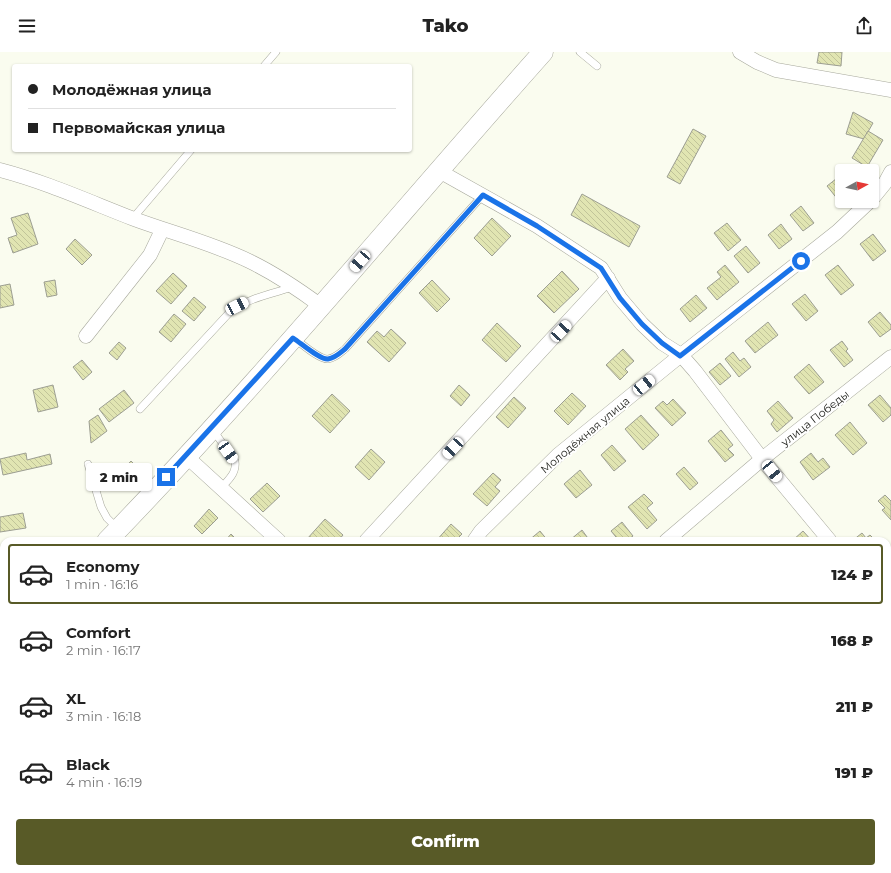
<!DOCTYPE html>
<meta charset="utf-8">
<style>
body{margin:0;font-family:Montserrat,sans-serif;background:#f2f2f2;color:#222;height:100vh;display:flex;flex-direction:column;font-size:15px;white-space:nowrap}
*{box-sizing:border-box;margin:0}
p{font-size:13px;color:#767676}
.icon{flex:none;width:22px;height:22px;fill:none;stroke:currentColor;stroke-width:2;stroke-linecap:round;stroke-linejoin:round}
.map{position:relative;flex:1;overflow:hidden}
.details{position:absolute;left:0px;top:485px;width:891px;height:336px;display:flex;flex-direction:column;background:#fff;border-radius:12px 12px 0 0;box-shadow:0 1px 3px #0004}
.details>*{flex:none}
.banner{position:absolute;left:12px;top:12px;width:400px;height:88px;border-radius:4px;box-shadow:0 1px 3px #0004;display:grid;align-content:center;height:88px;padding:0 16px;background:#fff}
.needle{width:26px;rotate:82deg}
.tools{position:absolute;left:835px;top:112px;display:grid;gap:8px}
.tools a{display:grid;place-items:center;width:44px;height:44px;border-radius:4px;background:#fff;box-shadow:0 1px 3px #0004;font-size:20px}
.end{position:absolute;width:18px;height:18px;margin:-9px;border:5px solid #1a73e8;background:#fff;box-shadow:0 0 0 2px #fff}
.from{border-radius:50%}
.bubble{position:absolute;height:28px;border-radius:4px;background:#fff;box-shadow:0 1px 3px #0004;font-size:13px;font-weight:800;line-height:28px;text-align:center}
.car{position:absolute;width:12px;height:24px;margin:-12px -6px;border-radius:5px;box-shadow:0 0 3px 1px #0007;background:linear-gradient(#fff 24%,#345 0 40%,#fff 0 76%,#345 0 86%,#fff 0)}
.banner b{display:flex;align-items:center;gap:14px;height:38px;font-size:15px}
.banner b+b{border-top:1px solid #e0e0e0}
.banner i{width:10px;height:10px;background:#222}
ul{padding:7px 0 0;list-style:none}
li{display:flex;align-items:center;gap:12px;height:60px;margin:0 8px 6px;padding:0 8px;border:2px solid transparent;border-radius:4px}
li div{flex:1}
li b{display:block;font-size:15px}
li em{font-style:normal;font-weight:800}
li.current{border-color:#585a27}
li>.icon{width:36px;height:36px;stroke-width:1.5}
.cta{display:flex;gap:8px;margin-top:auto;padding:8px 16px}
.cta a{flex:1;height:46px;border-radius:4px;background:#585a27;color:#fff;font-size:16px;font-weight:800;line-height:46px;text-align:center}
header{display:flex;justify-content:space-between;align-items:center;height:52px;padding:0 16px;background:#fff;font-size:18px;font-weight:800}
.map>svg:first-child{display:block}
.building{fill:url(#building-back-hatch);stroke:#9c9e92}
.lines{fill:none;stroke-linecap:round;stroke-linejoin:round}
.service-casing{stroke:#a7a89c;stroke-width:8}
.minor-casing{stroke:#a7a89c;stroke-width:15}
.tertiary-casing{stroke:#a7a89c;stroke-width:18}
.secondary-casing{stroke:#a7a89c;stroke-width:21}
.service{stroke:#fff;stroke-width:7}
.minor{stroke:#fff;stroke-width:14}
.tertiary{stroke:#fff;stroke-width:17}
.secondary{stroke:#fff;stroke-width:20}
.route{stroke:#1a73e8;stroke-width:5}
.labels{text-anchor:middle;stroke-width:4;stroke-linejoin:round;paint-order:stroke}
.street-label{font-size:11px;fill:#22231e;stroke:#fff}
</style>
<header><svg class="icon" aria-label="menu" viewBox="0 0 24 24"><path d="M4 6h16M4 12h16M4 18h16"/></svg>Tako<svg class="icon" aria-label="share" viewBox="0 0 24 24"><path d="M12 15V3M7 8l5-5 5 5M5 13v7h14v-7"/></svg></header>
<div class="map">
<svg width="891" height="821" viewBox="0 0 891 821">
<defs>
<pattern id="building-back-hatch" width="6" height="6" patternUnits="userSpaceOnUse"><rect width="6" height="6" fill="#e1e5b2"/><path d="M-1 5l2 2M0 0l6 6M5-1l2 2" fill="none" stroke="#c1c499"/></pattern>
</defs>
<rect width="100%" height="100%" fill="#fafcef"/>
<g class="building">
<path d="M819 0H842L841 14 817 11Z"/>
<path d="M853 60 873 71 864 87 846 82Z"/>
<path d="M693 77 706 84 680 132 667 125Z"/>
<path d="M868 79 883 88 867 115 852 106Z"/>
<path d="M841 123 842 147 839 149 827 134Z"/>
<path d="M582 142 640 174 629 195 571 163Z"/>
<path d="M801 154 814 171 803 179 790 163Z"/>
<path d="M28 161 38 192 13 201 8 186 17 183 11 166Z"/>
<path d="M492 166 511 184 492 204 474 186Z"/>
<path d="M727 171 741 188 728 199 714 181Z"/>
<path d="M781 172 792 187 779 197 768 183Z"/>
<path d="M873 182 886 199 873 209 860 192Z"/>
<path d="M75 187 92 203 82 213 66 197Z"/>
<path d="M746 194 760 211 748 221 734 204Z"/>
<path d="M725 213 739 230 717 248 707 236 721 225 717 220Z"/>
<path d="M838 213 854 233 841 243 825 223Z"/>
<path d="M562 219 579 237 554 261 537 244Z"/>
<path d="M173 221 187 234 171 252 156 239Z"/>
<path d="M55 228 57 243 47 245 44 230Z"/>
<path d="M432 228 450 247 437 260 419 241Z"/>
<path d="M10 232 14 253 0 256V234Z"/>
<path d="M805 242 818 259 806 269 792 252Z"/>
<path d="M696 243 707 256 690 270 680 257Z"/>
<path d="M194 245 206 255 194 269 182 259Z"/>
<path d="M880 260 891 273V277L880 285 868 270Z"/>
<path d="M174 262 186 272 171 290 159 280Z"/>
<path d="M768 270 778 283 755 301 745 289Z"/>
<path d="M497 271 521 294 506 310 482 288Z"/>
<path d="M391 277 406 291 389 310 367 290 377 279 384 285Z"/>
<path d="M842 289 848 297 846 299 853 308 844 315 830 298Z"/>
<path d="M119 290 126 296 117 308 109 301Z"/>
<path d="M623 297 634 309 625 317 628 320 620 328 606 313Z"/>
<path d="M733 300 740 309 744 306 751 315 739 325 725 307Z"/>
<path d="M82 308 92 320 83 328 73 315Z"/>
<path d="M720 311 731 324 720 333 709 320Z"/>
<path d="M809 312 824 330 809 342 794 325Z"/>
<path d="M53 333 58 355 38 360 33 338Z"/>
<path d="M459 333 470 343 461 354 450 344Z"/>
<path d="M124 338 134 351 109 370 99 357Z"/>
<path d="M572 341 586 354 568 373 554 359Z"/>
<path d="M332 342 350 359 330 381 312 364Z"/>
<path d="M880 343 891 356V363L883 370 868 353Z"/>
<path d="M514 345 526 356 508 376 496 365Z"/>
<path d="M673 347 686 361 672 374 655 356 663 349 667 353Z"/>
<path d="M778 349 793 366 777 380 771 372 774 368 767 359Z"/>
<path d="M98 363 107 379 91 391 89 369Z"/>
<path d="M641 363 659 383 643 398 625 377Z"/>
<path d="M850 370 867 391 853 403 835 383Z"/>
<path d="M721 378 733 393 728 397 734 403 725 410 708 389Z"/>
<path d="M612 393 626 409 614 419 601 403Z"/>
<path d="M371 397 385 410 369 428 355 415Z"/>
<path d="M26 401 27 408 50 402 52 412 3 423 0 407Z"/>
<path d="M811 401 818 410 823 406 830 415 813 428 800 410Z"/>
<path d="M131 409 140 418 130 429 121 420Z"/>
<path d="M684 415 698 431 690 438 676 422Z"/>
<path d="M580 418 592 433 576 446 564 432Z"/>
<path d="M493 421 501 428 495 435 500 439 487 454 473 442Z"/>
<path d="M267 431 280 444 263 460 250 447Z"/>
<path d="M644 442 653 451 647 456 657 468 647 477 628 455Z"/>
<path d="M885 443 891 449V468L882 458 885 456 878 449Z"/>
<path d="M209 457 218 466 202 482 194 474Z"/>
<path d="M23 461 26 476 0 480V465Z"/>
<path d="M325 467 343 483 338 489H309L307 487Z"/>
<path d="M622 470 633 484 626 489H611L616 485 611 479Z"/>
<path d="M451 472 462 482 455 489H436Z"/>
<path d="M582 478 590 489H571L570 488Z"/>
<path d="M540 479 548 489H528Z"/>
<path d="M803 479 812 489H792Z"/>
<path d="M862 481 866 486 870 483 876 489H852Z"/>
<path d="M231 482 238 489H225Z"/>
<path d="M299 817H306L309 821H294Z"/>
<path d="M689 817H710L705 821H692Z"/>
<path d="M799 817H808L811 821H795Z"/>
<path d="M819 817H836L839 821H822Z"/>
</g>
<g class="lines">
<defs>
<g id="service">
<path d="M580 0 597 14"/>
<path d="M264 14 276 0"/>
<path d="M133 166 191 98"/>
<path d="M295 287C302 292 320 308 328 307 335 306 340 301 345 297L483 143"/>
<path d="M140 357 229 261C247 246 271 242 293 235"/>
<path d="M213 378 235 409C237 421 228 428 221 436"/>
<path d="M88 412 101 455 107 466 117 476"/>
</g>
<g id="minor">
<path d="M740 0 757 10 776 18 891 38"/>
<path d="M0 118C46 130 90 150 134 167 172 181 212 191 249 209 274 221 298 237 321 254"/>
<path d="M439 119 537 174 601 216 620 246 642 272 662 291 681 303 695 319 762 407 830 489"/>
<path d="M872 147 885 131 891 120"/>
<path d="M86 284 150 203 162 178"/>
<path d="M186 404 279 489"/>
<path d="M366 489 608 226"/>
<path d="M474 489 481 479 558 403 681 303 837 180 870 149"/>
<path d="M666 489 762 407 891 305"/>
<path d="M887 731 891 727"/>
<path d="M0 781 4 795"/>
<path d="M10 817 12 821"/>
<path d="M232 817 233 821"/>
<path d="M561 817 565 821"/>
<path d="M255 821 260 817"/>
<path d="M782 821 787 817"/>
</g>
<g id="tertiary">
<path d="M887 547 891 544"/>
<path d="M589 821 593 817"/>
</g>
<g id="secondary">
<path d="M107 489C259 332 398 163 543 0"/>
<path d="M0 602 4 596"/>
</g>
</defs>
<use href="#service" class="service-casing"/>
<use href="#minor" class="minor-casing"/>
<use href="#tertiary" class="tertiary-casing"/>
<use href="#secondary" class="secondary-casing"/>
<use href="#service" class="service"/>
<use href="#minor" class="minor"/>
<use href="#tertiary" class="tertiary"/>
<use href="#secondary" class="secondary"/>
</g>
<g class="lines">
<path class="route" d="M166 425 293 286C301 291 320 308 328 307 335 306 340 301 345 297L483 143 537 174 601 216 620 246 642 272 662 291 680 304 801 209"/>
</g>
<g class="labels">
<g class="street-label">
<text transform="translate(815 366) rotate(-38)" y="4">улица Победы</text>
<text transform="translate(585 383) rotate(-40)" y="4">Молодёжная улица</text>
</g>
</g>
</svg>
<div class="tools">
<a><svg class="needle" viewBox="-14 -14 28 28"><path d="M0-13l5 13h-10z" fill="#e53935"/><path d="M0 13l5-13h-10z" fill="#767676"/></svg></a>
</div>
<i class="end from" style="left:801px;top:209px"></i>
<i class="end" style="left:166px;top:425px"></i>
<div class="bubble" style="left:86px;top:411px;width:66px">2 min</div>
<i class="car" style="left:360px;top:209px;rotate:221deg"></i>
<i class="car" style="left:237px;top:254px;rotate:63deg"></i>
<i class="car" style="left:561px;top:279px;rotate:43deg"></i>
<i class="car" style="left:644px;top:333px;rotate:51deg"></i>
<i class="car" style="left:453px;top:396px;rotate:223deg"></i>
<i class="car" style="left:228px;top:400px;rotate:145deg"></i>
<i class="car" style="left:772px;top:419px;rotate:141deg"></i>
<div class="banner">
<b><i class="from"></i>Молодёжная улица</b>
<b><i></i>Первомайская улица</b>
</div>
<section class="details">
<ul>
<li class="current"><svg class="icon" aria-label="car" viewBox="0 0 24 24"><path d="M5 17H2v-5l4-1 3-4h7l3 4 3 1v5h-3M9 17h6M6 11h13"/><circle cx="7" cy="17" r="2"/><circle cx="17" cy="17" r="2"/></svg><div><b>Economy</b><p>1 min · 16:16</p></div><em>124 ₽</em></li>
<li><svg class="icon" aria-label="car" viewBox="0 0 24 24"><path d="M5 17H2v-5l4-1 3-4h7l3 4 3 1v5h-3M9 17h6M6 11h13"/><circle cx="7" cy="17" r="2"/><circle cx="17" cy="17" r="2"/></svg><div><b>Comfort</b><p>2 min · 16:17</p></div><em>168 ₽</em></li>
<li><svg class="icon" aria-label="car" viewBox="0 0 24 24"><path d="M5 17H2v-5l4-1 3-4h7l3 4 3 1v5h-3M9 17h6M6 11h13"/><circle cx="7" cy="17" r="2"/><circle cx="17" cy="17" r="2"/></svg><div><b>XL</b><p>3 min · 16:18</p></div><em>211 ₽</em></li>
<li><svg class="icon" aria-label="car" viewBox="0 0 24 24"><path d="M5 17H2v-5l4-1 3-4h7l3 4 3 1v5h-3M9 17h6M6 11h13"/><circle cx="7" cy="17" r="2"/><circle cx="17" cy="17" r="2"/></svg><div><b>Black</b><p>4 min · 16:19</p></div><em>191 ₽</em></li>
</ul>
<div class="cta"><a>Confirm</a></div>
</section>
</div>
